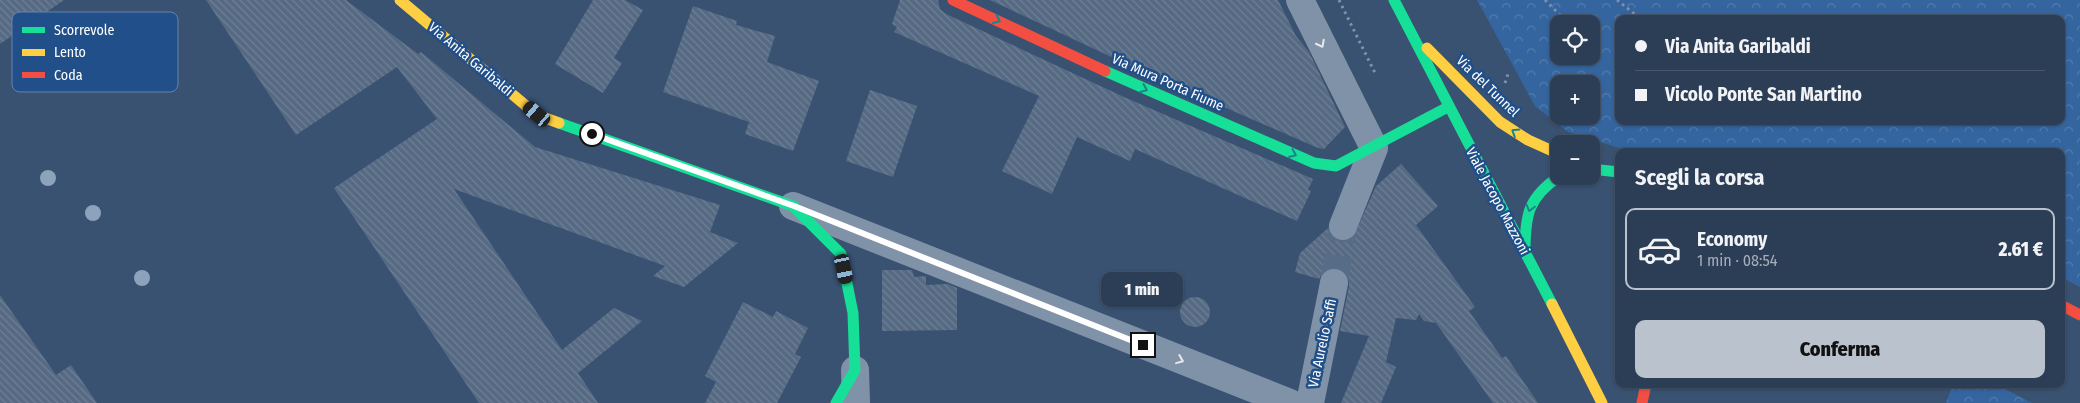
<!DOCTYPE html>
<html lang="it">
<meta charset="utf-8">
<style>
body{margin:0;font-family:"Fira Sans Condensed",sans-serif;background:#33455b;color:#f1f3f6;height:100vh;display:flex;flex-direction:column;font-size:19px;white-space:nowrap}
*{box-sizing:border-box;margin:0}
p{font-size:16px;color:#a6aeb9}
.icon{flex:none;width:28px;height:28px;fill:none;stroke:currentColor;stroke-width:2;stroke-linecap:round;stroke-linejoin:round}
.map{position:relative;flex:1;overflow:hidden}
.panel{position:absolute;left:1615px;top:148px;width:450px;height:240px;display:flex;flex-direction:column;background:#2b3e55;border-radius:10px;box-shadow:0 1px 4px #0004,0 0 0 1px #47576c}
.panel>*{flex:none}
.guide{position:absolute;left:1615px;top:15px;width:450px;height:110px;border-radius:10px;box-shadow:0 1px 4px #0004,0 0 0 1px #47576c;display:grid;align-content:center;height:110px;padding:0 20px;background:#2b3e55}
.buttons{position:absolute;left:1550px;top:15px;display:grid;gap:10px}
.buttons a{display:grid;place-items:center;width:50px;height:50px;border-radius:10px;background:#2b3e55;box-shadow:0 1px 4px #0004,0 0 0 1px #47576c;font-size:25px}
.end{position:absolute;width:22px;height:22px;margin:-11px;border:6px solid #fff;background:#111;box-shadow:0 0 0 2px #111}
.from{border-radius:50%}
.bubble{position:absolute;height:35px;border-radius:10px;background:#2b3e55;box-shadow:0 1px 4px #0004,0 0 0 1px #47576c;font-size:16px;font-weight:800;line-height:35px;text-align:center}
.car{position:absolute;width:15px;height:30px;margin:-15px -8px;border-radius:6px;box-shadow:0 0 4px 1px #0007;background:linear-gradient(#222 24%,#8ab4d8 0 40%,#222 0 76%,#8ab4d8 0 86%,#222 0)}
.guide b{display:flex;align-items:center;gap:18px;height:48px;font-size:19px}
.guide b+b{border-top:1px solid #47576c}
.guide i{width:12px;height:12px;background:#f1f3f6}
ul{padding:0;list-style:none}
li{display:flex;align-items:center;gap:15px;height:82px;margin:0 10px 8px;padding:0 10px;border:2px solid transparent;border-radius:10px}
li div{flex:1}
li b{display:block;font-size:19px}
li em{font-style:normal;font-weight:800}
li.current{border-color:#bac2cd}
li>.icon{width:45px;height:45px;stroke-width:1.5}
h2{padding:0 20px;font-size:22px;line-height:60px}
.primary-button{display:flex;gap:10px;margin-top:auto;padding:10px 20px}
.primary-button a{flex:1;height:58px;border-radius:10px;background:#bac2cd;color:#111;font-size:20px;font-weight:800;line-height:58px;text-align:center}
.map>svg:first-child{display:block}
.forest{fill:url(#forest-crowns);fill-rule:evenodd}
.building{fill:url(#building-back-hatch)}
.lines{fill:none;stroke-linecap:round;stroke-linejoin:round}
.street-tunnel{stroke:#576c86;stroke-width:28;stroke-dasharray:28 14;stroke-linecap:butt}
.path{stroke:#8092a7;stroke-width:3;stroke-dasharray:2.5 4;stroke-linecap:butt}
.street{stroke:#8092a7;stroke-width:28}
.fast{stroke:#16e098;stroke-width:11}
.slow{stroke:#ffcf43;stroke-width:11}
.jam{stroke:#f24e42;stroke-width:11}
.tree{fill:#8da2bb}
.oneway{stroke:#1d828e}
.oneway2{stroke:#e6e9ed}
.route{stroke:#fff;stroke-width:6}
.labels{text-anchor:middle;stroke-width:5;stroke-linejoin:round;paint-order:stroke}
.street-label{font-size:14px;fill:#fff;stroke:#214f89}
.key{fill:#214f89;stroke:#6484ac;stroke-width:1}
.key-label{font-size:14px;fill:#fff}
</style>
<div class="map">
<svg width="2080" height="403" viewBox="0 0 2080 403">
<defs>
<pattern id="forest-crowns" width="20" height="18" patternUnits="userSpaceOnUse" patternTransform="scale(1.25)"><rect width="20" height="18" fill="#35659f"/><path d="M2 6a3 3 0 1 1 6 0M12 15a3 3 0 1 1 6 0" fill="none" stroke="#537cad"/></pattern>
<pattern id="building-back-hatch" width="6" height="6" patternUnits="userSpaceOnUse" patternTransform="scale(1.25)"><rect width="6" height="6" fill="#566a83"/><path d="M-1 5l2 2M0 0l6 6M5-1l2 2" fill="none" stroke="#6f8096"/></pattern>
</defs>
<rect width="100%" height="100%" fill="#395271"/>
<g class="forest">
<path d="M1477 0H2080V287L2061 277V151H1629L1568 132 1535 106ZM1619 19H2061V121H1619ZM1559 24H1591V56H1559ZM1559 84H1591V116H1559Z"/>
<path d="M1953 384H2007L2005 389 2032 403H1946Z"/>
</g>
<g class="building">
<path d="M0 0H64L0 44Z"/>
<path d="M206 0H346L418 54 421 52 535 147 720 205 710 232 738 243 684 287 653 276 665 266 454 189 562 350 614 308 642 321 578 373 598 403H479L334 188 437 119 397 67 296 135Z"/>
<path d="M593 0H625L643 10 614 58 622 63 603 93 555 64Z"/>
<path d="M900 0H938L940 9 946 14 1124 97 1313 179 1308 190 1311 191 1297 221 1135 149 1130 161 1077 137 1052 194 1002 171 1039 96 894 32 897 27 892 24Z"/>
<path d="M990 0H1278L1296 36 1309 52 1345 127 1324 149 1318 148 1137 69Z"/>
<path d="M693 6 737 21 736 25 775 36 767 62 819 81 793 151 745 134 749 122 663 92Z"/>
<path d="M870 90 917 106 893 177 846 161Z"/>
<path d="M1401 164 1438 206 1416 225 1475 307 1469 311 1502 358 1506 356 1538 403H1493L1436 323 1424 321 1419 314 1416 320 1396 318 1386 362 1396 367 1381 403H1341L1369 336 1340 331 1349 286V278L1345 272 1338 268H1329L1323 272 1319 279 1295 272 1300 253 1328 228 1331 236 1338 241H1346L1353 238 1376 186Z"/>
<path d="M882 270H912L914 277 926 276V285L948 284 957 288V330L882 331Z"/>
<path d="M0 295 56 375 71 365 97 403H0Z"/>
<circle cx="1195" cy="312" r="15"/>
<path d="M743 302 773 317 776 311 808 328 795 354 801 357 777 403H705L716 382 705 376Z"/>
</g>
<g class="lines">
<path class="street-tunnel" d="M1334 283 1343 226"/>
<g class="path">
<path d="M1339 0 1375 73"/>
<path d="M1545 0 1569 24"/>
<path d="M1617 0 1641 19"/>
<path d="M1505 83 1509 71"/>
</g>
<g class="street">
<path d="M1300 0 1374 148 1343 226"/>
<path d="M793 206 1290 403"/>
<path d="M855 370 856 403"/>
<path d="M1310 403 1334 283"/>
</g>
<g class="fast">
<path d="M1394 0 1552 304"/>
<path d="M1105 71 1314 163 1336 166 1448 107"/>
<path d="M559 123 793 206 841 254 853 313 855 370 836 403"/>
<path d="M1591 169 1619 172"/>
<path d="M1525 252C1525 215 1528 197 1560 176"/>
</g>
<g class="slow">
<path d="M400 0 537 115 559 123"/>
<path d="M1427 48 1500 122 1528 140 1559 154"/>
<path d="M1552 304 1602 403"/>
</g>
<g class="jam">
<path d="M953 0 1105 71"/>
<path d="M2061 305 2080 315"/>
<path d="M1642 403 1646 384"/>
</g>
</g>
<g class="tree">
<circle cx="48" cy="178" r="8"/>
<circle cx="93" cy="213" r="8"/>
<circle cx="142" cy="278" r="8"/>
</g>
<defs><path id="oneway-chevron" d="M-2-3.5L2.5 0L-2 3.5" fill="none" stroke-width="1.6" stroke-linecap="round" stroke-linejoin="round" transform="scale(1.25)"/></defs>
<g class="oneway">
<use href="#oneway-chevron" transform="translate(997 20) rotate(25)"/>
<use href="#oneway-chevron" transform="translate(1144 89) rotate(24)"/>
<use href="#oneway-chevron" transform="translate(1515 132) rotate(-148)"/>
<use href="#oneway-chevron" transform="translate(1293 154) rotate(24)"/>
<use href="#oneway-chevron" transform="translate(1530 208) rotate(105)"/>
</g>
<g class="oneway2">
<use href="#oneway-chevron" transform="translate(1321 44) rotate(63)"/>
<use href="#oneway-chevron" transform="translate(1180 360) rotate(22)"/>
</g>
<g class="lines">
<path class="route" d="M592 134 794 206 1143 345"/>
</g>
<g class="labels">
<g class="street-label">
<text transform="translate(471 59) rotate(40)" y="5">Via Anita Garibaldi</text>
<text transform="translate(1168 82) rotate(24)" y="5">Via Mura Porta Fiume</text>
<text transform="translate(1488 86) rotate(44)" y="5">Via del Tunnel</text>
<text transform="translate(1498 201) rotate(62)" y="5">Viale Jacopo Mazzoni</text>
<text transform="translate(1322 343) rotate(-78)" y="5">Via Aurelio Saffi</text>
</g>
</g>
<rect x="12" y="12" width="166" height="80" rx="8" class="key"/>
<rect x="22" y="27" width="23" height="6" fill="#16e098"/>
<rect x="22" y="49" width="23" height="7" fill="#ffcf43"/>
<rect x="22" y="72" width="23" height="6" fill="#f24e42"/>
<g class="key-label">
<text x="54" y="35">Scorrevole</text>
<text x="54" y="57">Lento</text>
<text x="54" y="80">Coda</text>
</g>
</svg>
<div class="buttons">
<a><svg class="icon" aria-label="locate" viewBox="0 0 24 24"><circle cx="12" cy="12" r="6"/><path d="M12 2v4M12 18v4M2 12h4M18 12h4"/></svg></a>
<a>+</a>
<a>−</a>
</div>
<i class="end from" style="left:592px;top:134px"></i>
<i class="end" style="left:1143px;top:345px"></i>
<div class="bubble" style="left:1101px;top:272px;width:82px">1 min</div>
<i class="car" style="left:537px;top:114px;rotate:310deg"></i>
<i class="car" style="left:844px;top:269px;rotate:168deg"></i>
<div class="guide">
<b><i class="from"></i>Via Anita Garibaldi</b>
<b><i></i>Vicolo Ponte San Martino</b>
</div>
<section class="panel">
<h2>Scegli la corsa</h2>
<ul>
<li class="current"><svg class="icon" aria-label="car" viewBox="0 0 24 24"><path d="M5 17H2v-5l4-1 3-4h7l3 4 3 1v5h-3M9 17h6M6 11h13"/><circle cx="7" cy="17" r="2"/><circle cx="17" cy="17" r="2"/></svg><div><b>Economy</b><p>1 min · 08:54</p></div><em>2.61 €</em></li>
</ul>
<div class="primary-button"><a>Conferma</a></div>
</section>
</div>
